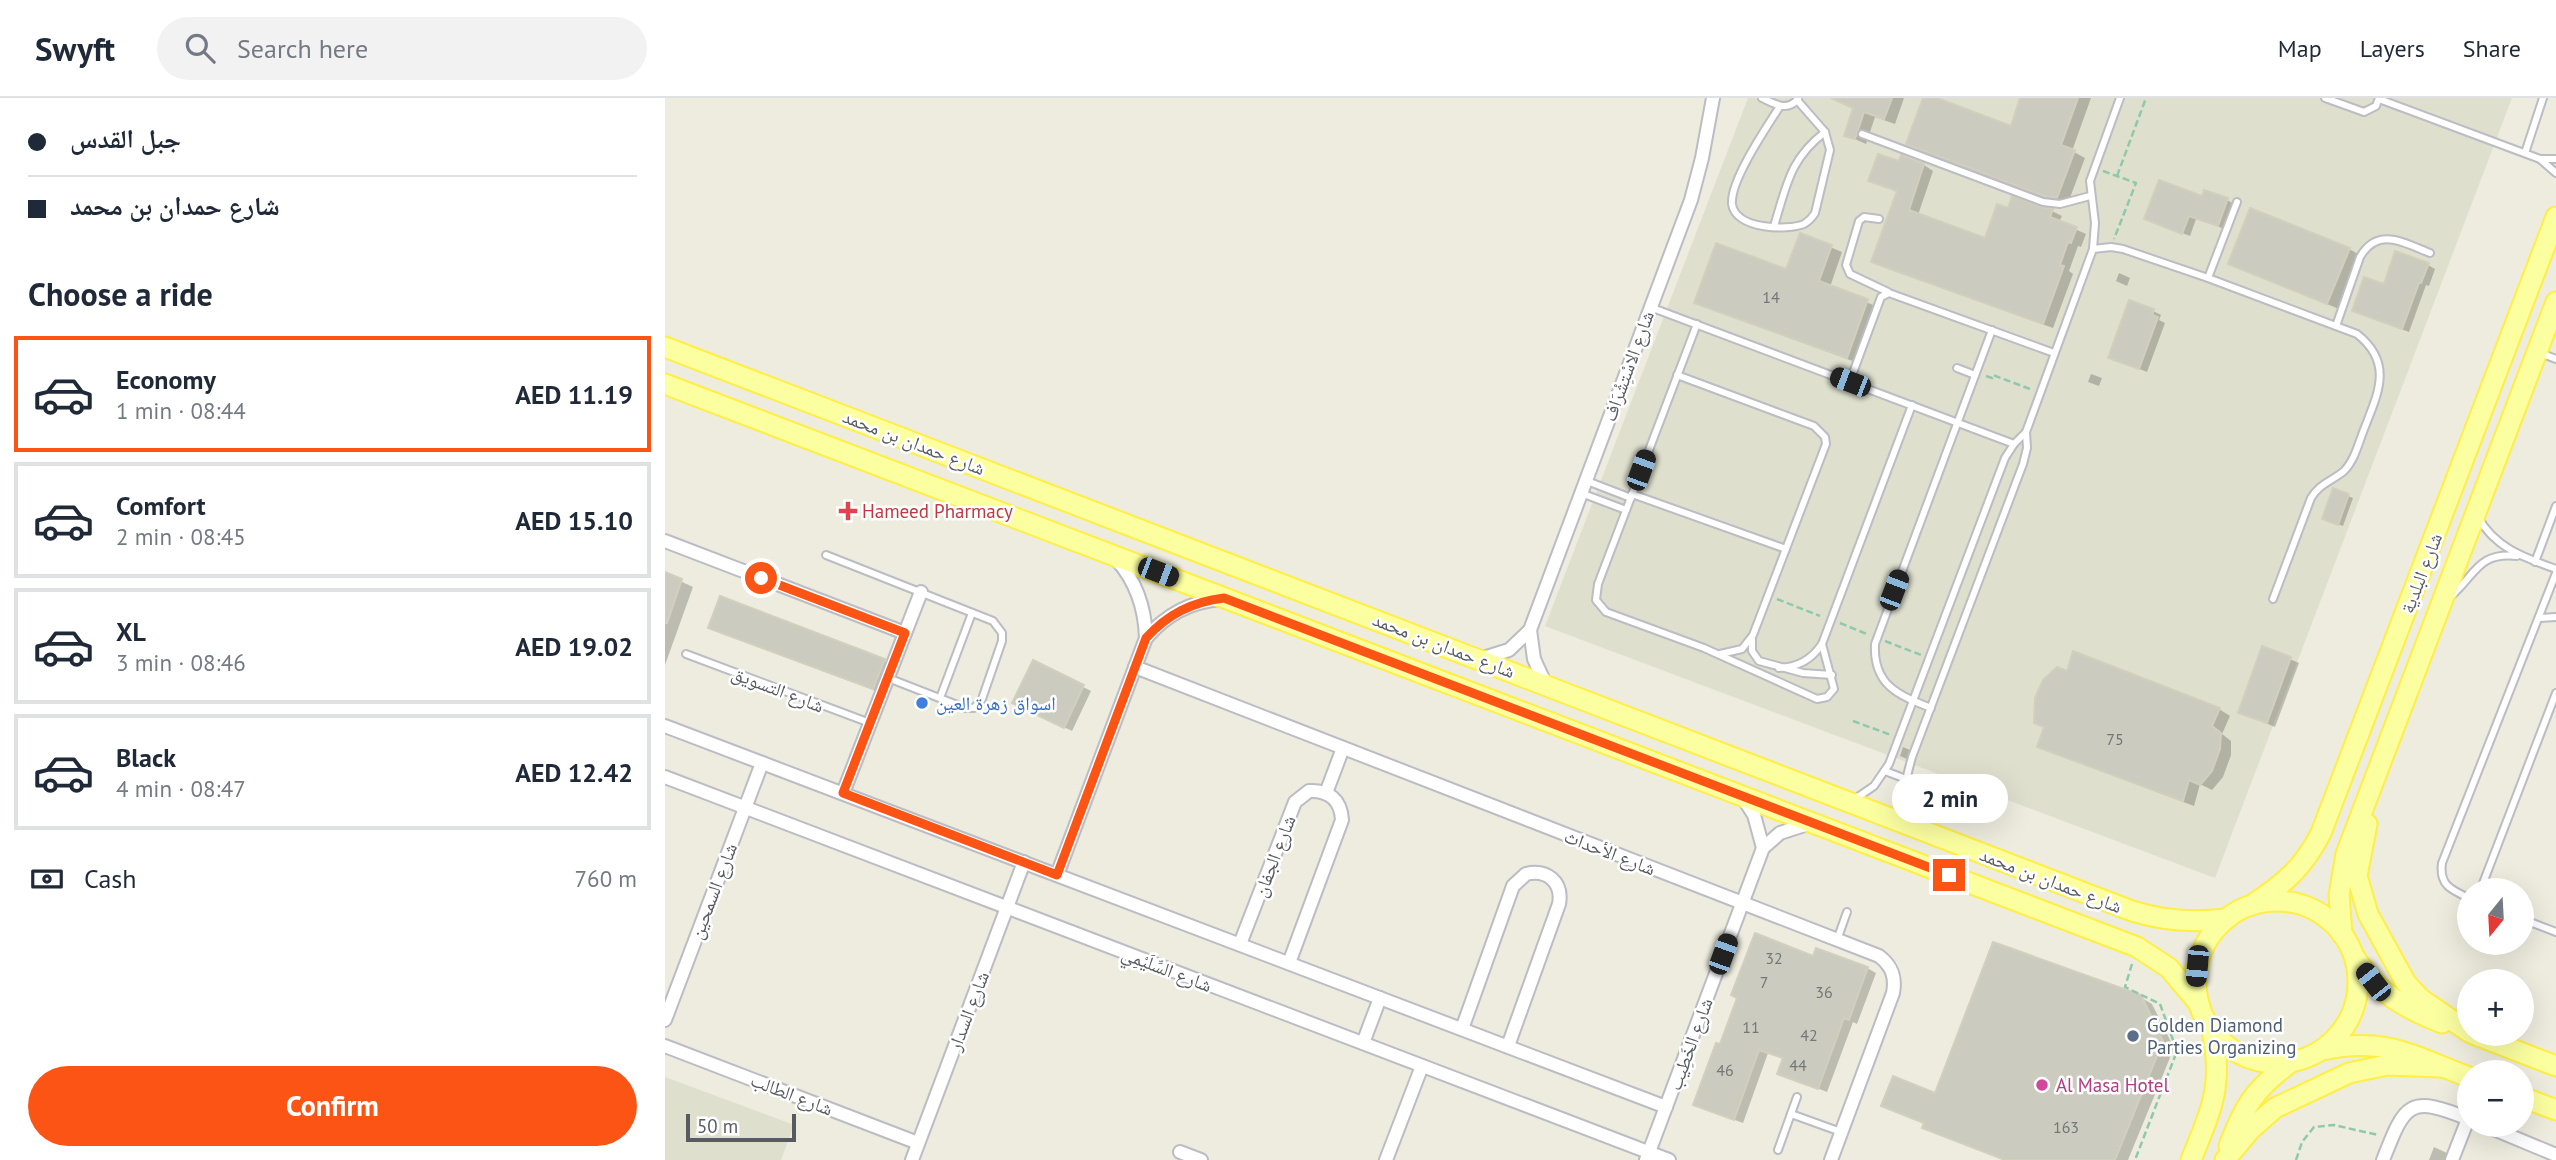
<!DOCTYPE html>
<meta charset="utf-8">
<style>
body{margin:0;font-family:"PT Sans","Noto Naskh Arabic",sans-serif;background:#f2f2f3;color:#1f2937;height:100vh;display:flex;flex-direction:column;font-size:26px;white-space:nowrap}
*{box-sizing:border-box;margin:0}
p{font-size:23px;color:#747a83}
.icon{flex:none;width:38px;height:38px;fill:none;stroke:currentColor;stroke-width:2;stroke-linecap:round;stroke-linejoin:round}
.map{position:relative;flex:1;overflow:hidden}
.sheet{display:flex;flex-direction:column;background:#fff;width:665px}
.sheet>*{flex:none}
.banner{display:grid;align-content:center;height:154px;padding:0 28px;background:#fff}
.needle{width:46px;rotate:198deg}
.controls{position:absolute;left:1792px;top:780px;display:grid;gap:14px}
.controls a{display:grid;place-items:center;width:77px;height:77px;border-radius:50%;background:#fff;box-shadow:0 7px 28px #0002;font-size:35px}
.scale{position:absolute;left:21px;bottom:18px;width:110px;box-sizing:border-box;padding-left:7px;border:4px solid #575a61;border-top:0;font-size:19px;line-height:24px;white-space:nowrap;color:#575a61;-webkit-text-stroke:5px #fff;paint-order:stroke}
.end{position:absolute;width:32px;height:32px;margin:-16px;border:9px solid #fb5415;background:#fff;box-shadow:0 0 0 4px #fff}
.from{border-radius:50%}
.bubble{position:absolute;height:49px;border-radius:24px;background:#fff;box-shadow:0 7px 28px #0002;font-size:23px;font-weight:700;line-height:49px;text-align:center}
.car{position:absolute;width:21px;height:42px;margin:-21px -10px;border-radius:9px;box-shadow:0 0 5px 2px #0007;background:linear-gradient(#222 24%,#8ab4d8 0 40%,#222 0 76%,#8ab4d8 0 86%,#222 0)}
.banner b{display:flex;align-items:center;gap:24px;height:66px;font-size:26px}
.banner b+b{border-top:2px solid #e0e1e3}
.banner i{width:18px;height:18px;background:#1f2937}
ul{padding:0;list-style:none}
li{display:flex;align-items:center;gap:21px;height:116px;margin:0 14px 10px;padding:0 14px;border:4px solid #e0e1e3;border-radius:0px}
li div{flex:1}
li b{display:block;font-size:26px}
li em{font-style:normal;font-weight:700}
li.active{border-color:#fb5415}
li>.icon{width:63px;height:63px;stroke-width:1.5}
h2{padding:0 28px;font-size:32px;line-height:84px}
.pay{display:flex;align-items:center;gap:18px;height:77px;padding:0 28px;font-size:26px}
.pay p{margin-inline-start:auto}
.button{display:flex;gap:14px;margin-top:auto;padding:14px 28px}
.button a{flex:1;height:80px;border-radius:42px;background:#fb5415;color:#fff;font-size:28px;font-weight:700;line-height:80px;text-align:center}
header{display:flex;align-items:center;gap:42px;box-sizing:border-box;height:98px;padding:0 35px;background:#fff;border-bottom:2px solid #e0e1e3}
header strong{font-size:33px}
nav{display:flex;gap:38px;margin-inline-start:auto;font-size:24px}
.search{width:490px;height:63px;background:#f2f2f3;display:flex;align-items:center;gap:18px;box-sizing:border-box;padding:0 24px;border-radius:38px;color:#747a83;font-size:26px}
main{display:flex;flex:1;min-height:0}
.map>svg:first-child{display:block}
.education{fill:#dfdfce}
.shadow{fill:#0003}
.building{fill:#cccbbf;stroke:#d2cfbc;stroke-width:2}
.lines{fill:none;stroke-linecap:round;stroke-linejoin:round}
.lane-casing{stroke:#bbbcc4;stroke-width:10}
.street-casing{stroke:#bbbcc4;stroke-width:16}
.primary-casing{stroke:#ffef44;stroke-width:23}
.path{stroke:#8fc9ab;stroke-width:2.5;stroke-dasharray:7 3.5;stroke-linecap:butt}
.lane{stroke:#fff;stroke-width:6}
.street{stroke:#fff;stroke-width:12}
.primary{stroke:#fcffa0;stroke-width:19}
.route{stroke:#fb5415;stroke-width:9}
.health-dot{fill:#e0444e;stroke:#fff;stroke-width:2.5}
.shop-dot{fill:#3f7fe0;stroke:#fff;stroke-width:2.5}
.service-dot{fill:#5c6f8a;stroke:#fff;stroke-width:2.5}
.hotel-dot{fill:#d1479c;stroke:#fff;stroke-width:2.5}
.labels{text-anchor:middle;stroke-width:5;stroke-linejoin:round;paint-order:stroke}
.number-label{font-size:16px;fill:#747678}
.street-label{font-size:19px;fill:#575a61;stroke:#fff}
.health-label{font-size:19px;fill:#be3a42;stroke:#fff;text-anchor:start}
.shop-label{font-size:19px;fill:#366cbe;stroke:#fff;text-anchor:start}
.service-label{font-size:19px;fill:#4e5e75;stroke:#fff;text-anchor:start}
.hotel-label{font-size:19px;fill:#b23c85;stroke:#fff;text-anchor:start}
</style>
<header>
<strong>Swyft</strong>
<div class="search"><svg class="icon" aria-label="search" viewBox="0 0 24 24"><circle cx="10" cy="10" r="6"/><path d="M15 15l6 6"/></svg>Search here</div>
<nav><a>Map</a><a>Layers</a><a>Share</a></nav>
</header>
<main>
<section class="sheet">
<div class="banner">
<b><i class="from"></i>جبل القدس</b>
<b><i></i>شارع حمدان بن محمد</b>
</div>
<h2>Choose a ride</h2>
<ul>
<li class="active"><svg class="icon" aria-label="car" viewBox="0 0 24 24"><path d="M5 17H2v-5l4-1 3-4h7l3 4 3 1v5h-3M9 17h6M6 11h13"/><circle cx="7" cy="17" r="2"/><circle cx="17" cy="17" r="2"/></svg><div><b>Economy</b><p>1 min · 08:44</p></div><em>AED 11.19</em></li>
<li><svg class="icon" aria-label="car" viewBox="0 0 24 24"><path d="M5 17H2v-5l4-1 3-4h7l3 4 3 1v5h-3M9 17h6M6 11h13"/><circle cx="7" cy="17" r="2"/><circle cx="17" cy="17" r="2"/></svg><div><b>Comfort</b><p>2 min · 08:45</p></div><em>AED 15.10</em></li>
<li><svg class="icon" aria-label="car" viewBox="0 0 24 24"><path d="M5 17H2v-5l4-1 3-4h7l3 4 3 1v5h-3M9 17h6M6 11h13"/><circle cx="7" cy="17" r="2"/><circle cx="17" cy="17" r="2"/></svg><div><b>XL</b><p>3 min · 08:46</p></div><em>AED 19.02</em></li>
<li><svg class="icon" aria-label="car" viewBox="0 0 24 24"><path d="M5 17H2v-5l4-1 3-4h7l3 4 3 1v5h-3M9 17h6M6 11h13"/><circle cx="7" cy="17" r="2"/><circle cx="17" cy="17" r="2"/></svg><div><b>Black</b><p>4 min · 08:47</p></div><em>AED 12.42</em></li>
</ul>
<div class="pay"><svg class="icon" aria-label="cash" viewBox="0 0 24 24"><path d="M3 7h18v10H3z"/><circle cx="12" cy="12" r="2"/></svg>Cash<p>760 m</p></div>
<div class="button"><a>Confirm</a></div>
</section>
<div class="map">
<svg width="1891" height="1062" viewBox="0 0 1891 1062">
<rect width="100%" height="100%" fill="#edecde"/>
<g class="education">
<path d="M1083 0H1847L1550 780 880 528Z"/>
<path d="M0 979 129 1027 116 1062H0Z"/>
</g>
<g class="shadow">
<path d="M1170 0H1239L1230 26 1210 19 1201 46 1181 37 1190 11Z"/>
<path d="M1260 0H1267L1347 30 1357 0H1426L1407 53 1420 60 1403 105 1392 104 1254 52 1243 46Z"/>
<path d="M1235 66 1259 67 1268 73 1253 117 1322 142 1344 112 1387 113 1397 118 1394 124 1421 136 1416 149 1413 148 1404 173 1408 176 1388 230 1218 169 1208 163 1234 94 1205 82Z"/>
<path d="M1538 100 1562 102 1569 106 1560 131 1531 121 1525 138 1481 121Z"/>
<path d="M1136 137 1177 154 1165 189 1213 209 1193 265 1042 210 1031 204 1123 173Z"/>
<path d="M1684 151 1695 157 1674 211 1565 165Z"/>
<path d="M1763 167 1770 171 1764 188 1761 187 1744 234 1696 216 1720 188Z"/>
<path d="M1454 175 1465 180 1462 188 1451 183Z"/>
<path d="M1488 213 1496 217 1494 222 1500 225 1482 274 1445 259Z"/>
<path d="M1426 276 1437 280 1434 288 1423 284Z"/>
<path d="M1683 398 1688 400 1678 428 1664 423Z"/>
<path d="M0 476 28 489 0 567Z"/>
<path d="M45 529 219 563 229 568 219 596 55 535Z"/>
<path d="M1598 550 1634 565 1610 629 1575 614Z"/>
<path d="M369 564 426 593 407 633 357 609Z"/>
<path d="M1554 611 1565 618 1557 636 1566 643V657L1558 679 1547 692 1535 686 1529 708 1385 654 1374 648Z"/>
<path d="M1238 649 1245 652 1242 661 1235 658Z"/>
<path d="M1150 860 1202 870 1211 875 1192 926 1188 924 1162 994 1114 975 1119 961 1103 955 1078 1025 1030 1007 1056 948Z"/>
<path d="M1475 899 1487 906 1509 950 1463 1062H1339L1270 1035 1259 1029 1260 1026 1218 1008 1271 997Z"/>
<path d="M1769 1049 1784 1056 1782 1062H1764Z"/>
</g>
<g class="building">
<path d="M1166 0H1227L1219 21 1199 14 1190 41 1179 38 1188 10Z"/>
<path d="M1258 0H1272L1346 28 1355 0H1413L1396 47 1410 52 1392 100 1379 98 1241 46Z"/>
<path d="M1213 56 1234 63 1236 57 1259 66 1244 112 1320 140 1332 106 1343 110 1347 98 1376 109 1388 111 1385 119 1412 129 1406 145 1403 144 1395 167 1399 168 1378 226 1206 164 1232 93 1203 83Z"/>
<path d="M1494 82 1537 98 1539 92 1563 100 1553 128 1524 118 1517 136 1479 121Z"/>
<path d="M1585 110 1685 150 1662 206 1563 166Z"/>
<path d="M1135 135 1167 147 1154 183 1203 201 1182 260 1029 205 1051 145 1121 171Z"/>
<path d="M1730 153 1764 165 1756 185H1754L1737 231 1687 213 1699 179 1719 186Z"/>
<path d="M1464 202 1489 211 1487 217 1493 219 1474 271 1443 260Z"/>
<path d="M1668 390 1684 396 1673 427 1657 421Z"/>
<path d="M0 474 17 481 2 525H0Z"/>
<path d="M55 498 220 561 208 591 43 530Z"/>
<path d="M1597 548 1626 559 1602 625 1573 615Z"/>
<path d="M1408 553 1555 610 1547 628 1556 635 1555 651 1547 673 1535 687 1524 682 1518 703 1372 649 1379 629 1369 625 1370 600 1378 582 1392 569 1402 573Z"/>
<path d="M368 562 419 587 399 630 347 605Z"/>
<path d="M1090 835 1148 858 1151 850 1203 869 1184 922 1179 920 1153 991 1112 976 1118 960 1094 952 1069 1022 1028 1007 1051 945 1055 946 1072 900 1066 897Z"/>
<path d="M1328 844 1476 897 1498 943 1450 1062H1340L1257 1030 1259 1025 1216 1008 1228 978 1270 995Z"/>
</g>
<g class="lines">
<defs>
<g id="lane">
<path d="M1097 0C1110 6 1122 14 1133 1"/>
<path d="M1660 0 1699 14 1711 8 1714 0"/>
<path d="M1714 1 1875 61H1891"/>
<path d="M1115 8C1102 29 1065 82 1067 106 1070 131 1122 133 1139 126 1144 123 1147 120 1150 115L1165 52 1160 34 1132 2"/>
<path d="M1197 36 1378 104 1395 106 1425 98"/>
<path d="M1860 55 1878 0"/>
<path d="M1875 61 1891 75"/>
<path d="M1214 121 1199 119 1194 123 1181 167 1185 176 1223 194"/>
<path d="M1109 128C1122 87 1124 62 1160 34"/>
<path d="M1428 151 1446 149 1458 151 1543 180 1692 236C1730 266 1712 297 1698 334 1693 347 1689 363 1679 373 1667 383 1654 386 1646 400L1608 501"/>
<path d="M1543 180 1572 104"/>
<path d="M985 209 1349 346"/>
<path d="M1032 226 933 486 931 502 941 514 1039 550 1152 601 1162 599 1169 591 1157 546"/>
<path d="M1671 228 1695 159C1713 128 1739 145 1765 155"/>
<path d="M1873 254 1891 261"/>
<path d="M1292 270 1310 277"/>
<path d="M1012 277 1149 328 1160 339 1161 346 1088 537 1077 551 1055 556"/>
<path d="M1185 283 1216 199 1224 195 1389 255"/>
<path d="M922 383 966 400"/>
<path d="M916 395 961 412"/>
<path d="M967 396 1121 451"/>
<path d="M1813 419C1830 450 1860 460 1891 471"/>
<path d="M161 457 328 523 337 535V543L317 601 309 610H300L223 580"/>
<path d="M1870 464 1891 408"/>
<path d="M1786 498C1811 477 1812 454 1852 458"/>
<path d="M1874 520 1891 519"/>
<path d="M1087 541V553L1094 563 1138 575 1167 577"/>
<path d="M21 556 205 625"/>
<path d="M1114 570C1133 569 1146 562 1157 546L1247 307"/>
<path d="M275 600 307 515"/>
<path d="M1266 610C1233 597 1208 587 1210 546L1327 232"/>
<path d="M1220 673 1241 681"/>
<path d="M1190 701 1209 688 1224 666 1340 360 1349 346 1361 334"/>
<path d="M1254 724C1235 699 1239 688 1247 659L1358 366 1362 350 1361 334 1428 151 1430 125 1425 83 1455 0"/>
<path d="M1815 793 1891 595"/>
<path d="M1804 800C1786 792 1774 787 1777 765L1891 475"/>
<path d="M1857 821 1891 834"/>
<path d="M1172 842 1182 814"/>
<path d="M1126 1016 1176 1034"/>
<path d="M1113 1052 1132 999"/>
</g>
<g id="street">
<path d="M0 443 240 535"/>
<path d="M451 461C472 484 480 510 481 540"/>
<path d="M865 532 869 561 880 585"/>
<path d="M815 561 844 552 865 532 1026 102 1037 60 1048 0"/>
<path d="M470 569 1214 858C1227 868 1231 879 1228 895L1166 1062"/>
<path d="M0 628 1001 1009"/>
<path d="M0 679 1004 1062"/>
<path d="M178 695 256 494"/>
<path d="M661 695 678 650"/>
<path d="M1078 700 1089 717 1098 750"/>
<path d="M392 777 481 540C501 517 524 504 555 501"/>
<path d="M575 846 630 704 644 693C664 692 676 702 677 722L624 865"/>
<path d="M0 922 97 665"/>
<path d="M797 931 848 788 861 776C882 771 898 784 894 806L843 948"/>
<path d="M698 945 715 900"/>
<path d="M0 948 253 1045"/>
<path d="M1819 1027 1891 1057"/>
<path d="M515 1054 536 1062"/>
<path d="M247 1062 359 764"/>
<path d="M721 1062 757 968"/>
<path d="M981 1062 1098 750 1115 735 1146 725"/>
<path d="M1718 1062C1740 1006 1743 996 1804 1021"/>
<path d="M1787 1062 1803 1021"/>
</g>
<g id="primary">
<path d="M0 249 1467 813C1499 823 1528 825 1561 821"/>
<path d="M0 286 1472 849 1504 870 1534 906"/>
<path d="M1702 726 1692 778 1703 816 1741 885 1756 901 1804 934"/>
<circle cx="1612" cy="884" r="81"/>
<path d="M1587 807C1619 786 1638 770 1656 735L1891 119"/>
<path d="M1677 836 1674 797 1681 756 1891 204"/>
<path d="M1691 861C1711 894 1741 911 1777 925"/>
<path d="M1808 936 1891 968"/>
<path d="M1657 952C1721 938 1747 958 1804 979"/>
<path d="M1857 999 1891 1012"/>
<path d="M1564 1048C1580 1006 1590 991 1626 964"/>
<path d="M1526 1062C1546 1012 1559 988 1547 933"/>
<path d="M1560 1062 1586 1031 1610 1010 1684 975 1722 967 1776 969"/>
</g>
</defs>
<use href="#lane" class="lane-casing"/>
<use href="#street" class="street-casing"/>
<use href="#primary" class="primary-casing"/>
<g class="path">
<path d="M1438 73 1471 85 1449 141"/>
<path d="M1452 78 1481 0"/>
<path d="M1321 278 1327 280 1328 277 1365 291"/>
<path d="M1112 501 1155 518"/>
<path d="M1175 525 1204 537"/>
<path d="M1220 543 1256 557"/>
<path d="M1188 623 1226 637"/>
<path d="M1467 866 1460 889 1495 906 1512 953 1470 1062"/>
<path d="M1631 1062 1637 1044 1649 1029 1669 1027 1713 1037"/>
</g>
<use href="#lane" class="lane"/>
<use href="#street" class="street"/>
<use href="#primary" class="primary"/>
</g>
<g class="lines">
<path class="route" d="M96 480 240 535 178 695 392 777 481 540C503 516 527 504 559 500L1284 777"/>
</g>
<path class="health-dot" d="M179.5 402.5h7v7h7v7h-7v7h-7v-7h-7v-7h7z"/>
<circle class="shop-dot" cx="257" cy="605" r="7"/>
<circle class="service-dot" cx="1468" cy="938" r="7"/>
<circle class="hotel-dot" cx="1377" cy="987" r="7"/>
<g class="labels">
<g class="number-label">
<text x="1106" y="205">14</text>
<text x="1450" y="647">75</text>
<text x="1109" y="866">32</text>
<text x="1099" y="890">7</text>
<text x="1159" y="900">36</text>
<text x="1086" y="935">11</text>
<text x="1144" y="943">42</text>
<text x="1133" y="973">44</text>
<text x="1060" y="978">46</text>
<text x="1401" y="1035">163</text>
</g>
<g class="street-label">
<text transform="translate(963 268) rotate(-70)" y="7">شارع الاسْتِشْرَاف</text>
<text transform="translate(249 344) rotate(21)" y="7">شارع حمدان بن محمد</text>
<text transform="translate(1756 475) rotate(-69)" y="7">شارع البلدية</text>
<text transform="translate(779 547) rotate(21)" y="7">شارع حمدان بن محمد</text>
<text transform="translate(113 591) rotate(21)" y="7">شارع التسويق</text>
<text transform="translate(945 754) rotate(21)" y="7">شارع الأحداث</text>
<text transform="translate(609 758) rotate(-69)" y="7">شارع الجفان</text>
<text transform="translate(1386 782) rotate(21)" y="7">شارع حمدان بن محمد</text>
<text transform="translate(48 793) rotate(-69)" y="7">شارع السمحين</text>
<text transform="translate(502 871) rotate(21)" y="7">شارع السِّلَيْمِي</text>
<text transform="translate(303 913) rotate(-69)" y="7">شارع السدار</text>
<text transform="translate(1025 946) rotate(-70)" y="7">شارع الخَطِيب</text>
<text transform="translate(127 996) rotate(21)" y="7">شارع الطالب</text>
</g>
<g class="health-label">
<text x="197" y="420">Hameed Pharmacy</text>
</g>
<g class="shop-label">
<text x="271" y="612">اسواق زهرة العين</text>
</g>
<g class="service-label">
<text x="1482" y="934">Golden Diamond<tspan x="1482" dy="22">Parties Organizing</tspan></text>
</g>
<g class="hotel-label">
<text x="1391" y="994">Al Masa Hotel</text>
</g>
</g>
</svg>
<div class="controls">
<a><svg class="needle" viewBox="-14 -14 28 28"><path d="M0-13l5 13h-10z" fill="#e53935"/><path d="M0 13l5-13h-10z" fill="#747a83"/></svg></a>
<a>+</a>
<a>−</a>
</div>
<div class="scale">50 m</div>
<i class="end from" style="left:96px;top:480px"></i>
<i class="end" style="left:1284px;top:777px"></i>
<div class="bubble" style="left:1227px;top:676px;width:116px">2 min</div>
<i class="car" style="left:1185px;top:284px;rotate:291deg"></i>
<i class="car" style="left:976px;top:372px;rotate:20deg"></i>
<i class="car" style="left:493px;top:474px;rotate:111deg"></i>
<i class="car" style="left:1229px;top:492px;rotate:21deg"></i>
<i class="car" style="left:1058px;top:856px;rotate:20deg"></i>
<i class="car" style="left:1532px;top:868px;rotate:185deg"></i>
<i class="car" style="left:1708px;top:884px;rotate:322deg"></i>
</div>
</main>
